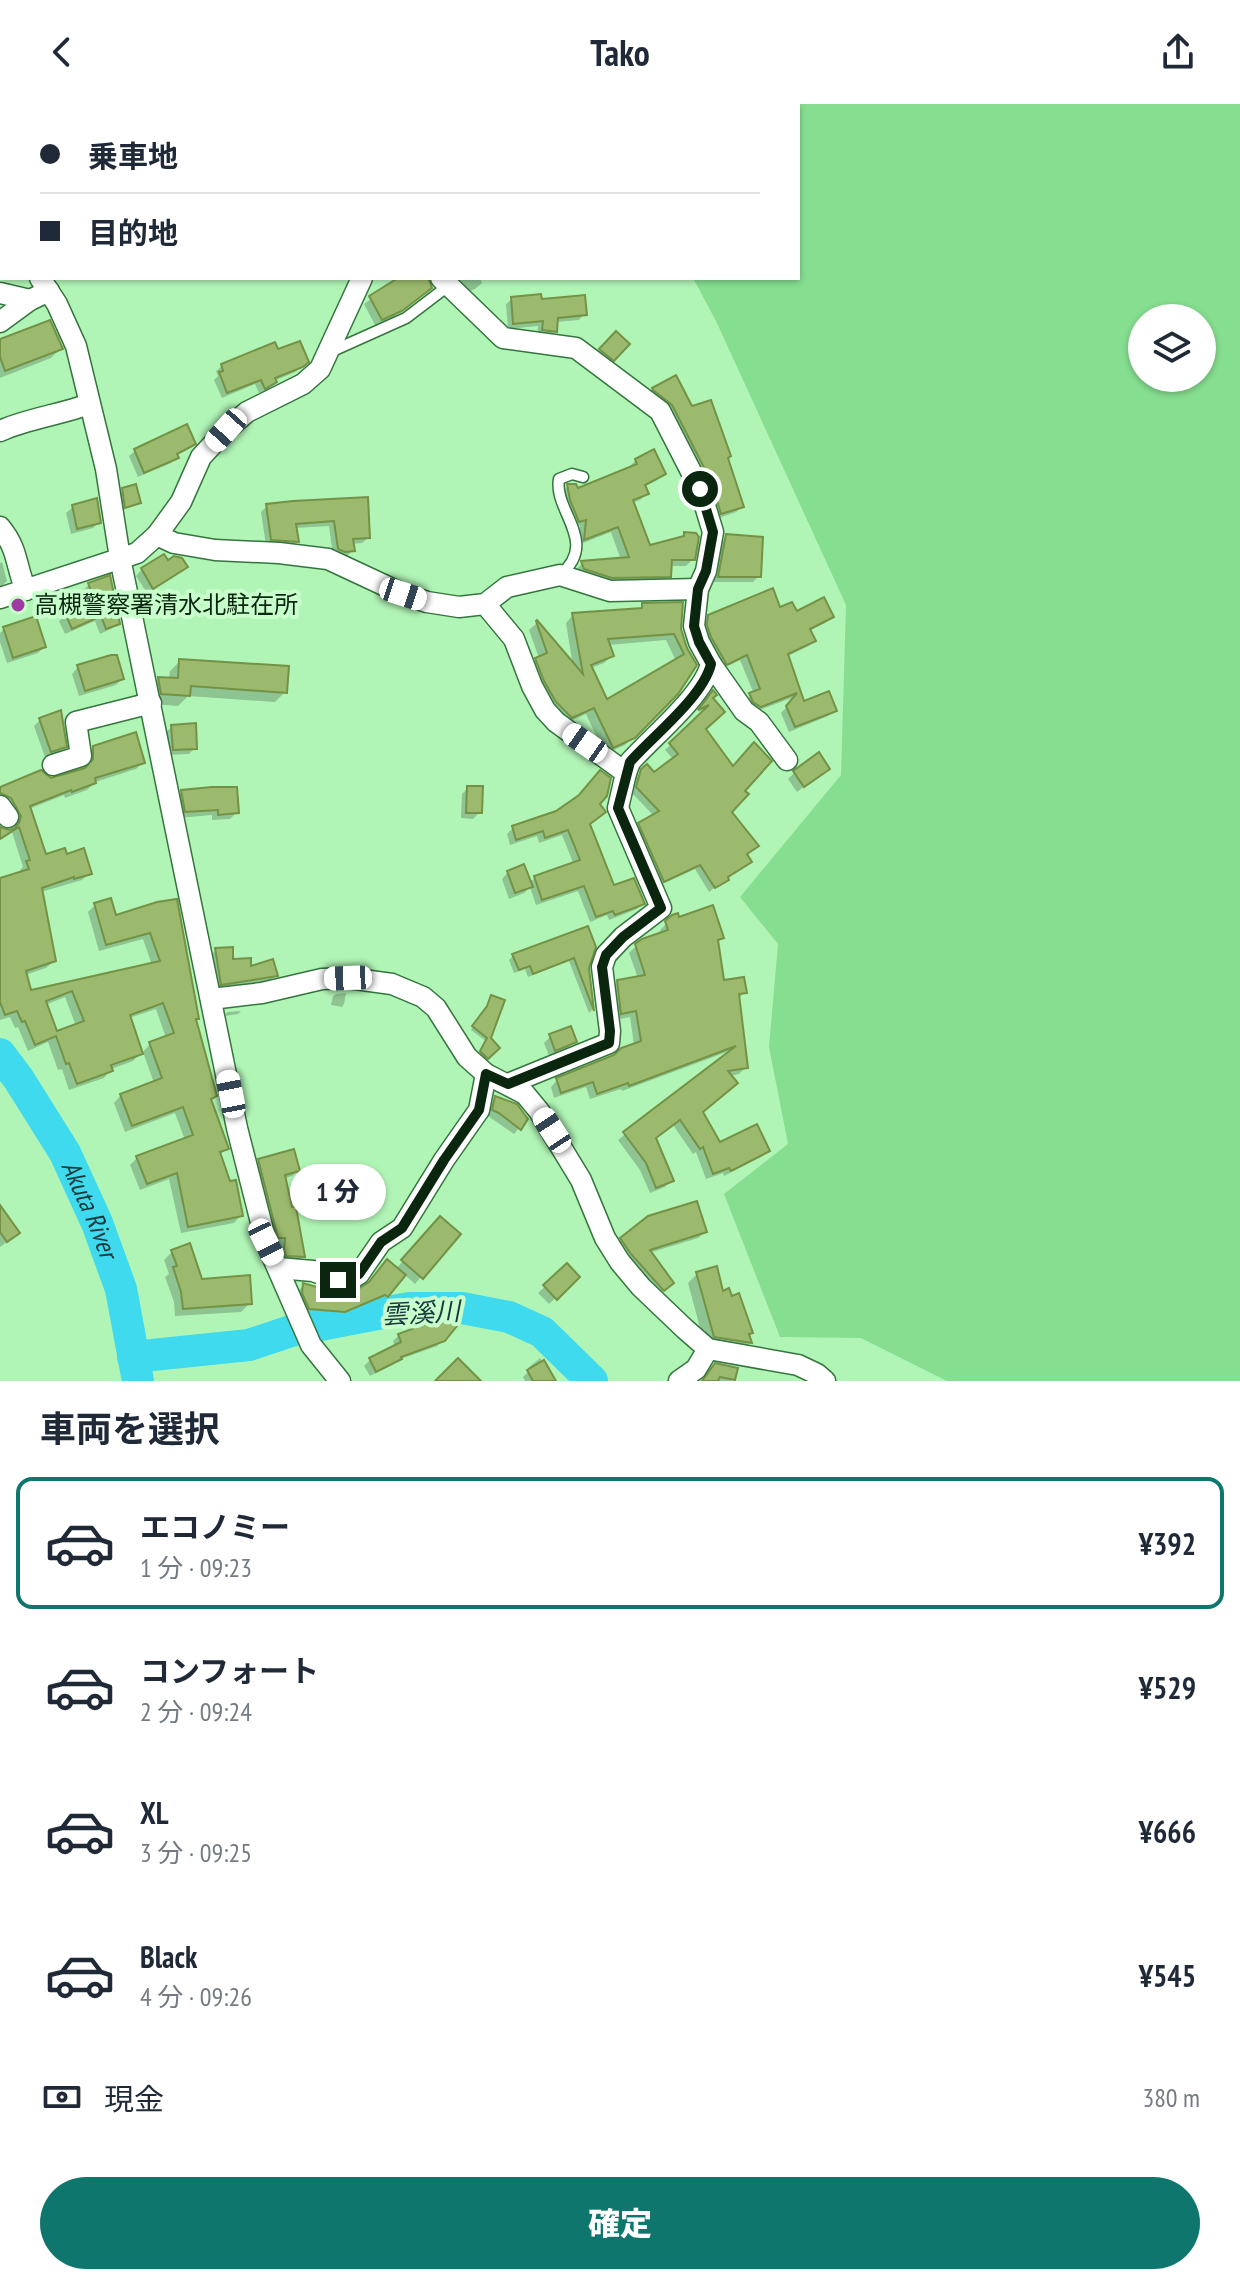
<!DOCTYPE html>
<html lang="ja">
<meta charset="utf-8">
<style>
body{margin:0;font-family:"PT Sans Narrow","Noto Sans JP",sans-serif;background:#f2f2f3;color:#1f2937;height:100vh;display:flex;flex-direction:column;font-size:30px;white-space:nowrap}
*{box-sizing:border-box;margin:0}
p{font-size:26px;color:#747a83}
.icon{flex:none;width:44px;height:44px;fill:none;stroke:currentColor;stroke-width:2;stroke-linecap:round;stroke-linejoin:round}
.map{position:relative;height:1277px;overflow:hidden}
.panel{display:flex;flex-direction:column;background:#fff;flex:1}
.panel>*{flex:none}
.banner{position:absolute;left:0px;top:0px;width:800px;height:176px;box-shadow:0 2px 6px #0004;display:grid;align-content:center;height:176px;padding:0 40px;background:#fff}
.fabs{position:absolute;left:1128px;top:200px;display:grid;gap:16px}
.fabs a{display:grid;place-items:center;width:88px;height:88px;border-radius:50%;background:#fff;box-shadow:0 2px 6px #0004;font-size:40px}
.end{position:absolute;width:36px;height:36px;margin:-18px;border:10px solid #0b260f;background:#fff;box-shadow:0 0 0 4px #fff}
.from{border-radius:50%}
.bubble{position:absolute;height:56px;border-radius:28px;background:#fff;box-shadow:0 2px 6px #0004;font-size:26px;font-weight:800;line-height:56px;text-align:center}
.car{position:absolute;width:24px;height:48px;margin:-24px -12px;border-radius:10px;box-shadow:0 0 6px 2px #0007;background:linear-gradient(#fff 24%,#345 0 40%,#fff 0 76%,#345 0 86%,#fff 0)}
.banner b{display:flex;align-items:center;gap:28px;height:76px;font-size:30px}
.banner b+b{border-top:2px solid #e0e1e3}
.banner i{width:20px;height:20px;background:#1f2937}
ul{padding:0;list-style:none}
li{display:flex;align-items:center;gap:24px;height:132px;margin:0 16px 12px;padding:0 24px;border:4px solid transparent;border-radius:16px}
li div{flex:1}
li b{display:block;font-size:30px}
li em{font-style:normal;font-weight:800}
li.selected{border-color:#0f766e}
li>.icon{width:72px;height:72px;stroke-width:1.5}
h2{padding:0 40px;font-size:36px;line-height:96px}
.pay{display:flex;align-items:center;gap:20px;height:88px;padding:0 40px;font-size:30px}
.pay p{margin-inline-start:auto}
.button{display:flex;gap:16px;margin-top:auto;padding:16px 40px}
.button a{flex:1;height:92px;border-radius:48px;background:#0f766e;color:#fff;font-size:32px;font-weight:800;line-height:92px;text-align:center}
header{display:flex;justify-content:space-between;align-items:center;height:104px;padding:0 40px;background:#fff;font-size:36px;font-weight:800}
.map>svg:first-child{display:block}
.green{fill:#86de90;fill-rule:evenodd}
.shadow{fill:#0003;fill-rule:evenodd}
.lines{fill:none;stroke-linecap:round;stroke-linejoin:round}
.river{stroke:#3fdaed;stroke-width:32}
.building{fill:#9bba6d;stroke:#749246;stroke-width:2;fill-rule:evenodd}
.service-casing{stroke:#34753e;stroke-width:13}
.minor-casing{stroke:#34753e;stroke-width:23}
.service{stroke:#fff;stroke-width:10}
.minor{stroke:#fff;stroke-width:20}
.route{stroke:#0b260f;stroke-width:10}
.poi-dot{fill:#9e3ba1;stroke:#c8fecc;stroke-width:3}
.labels{text-anchor:middle;stroke-width:8;stroke-linejoin:round;paint-order:stroke}
.poi-label{font-size:24px;fill:#0b260f;stroke:#c8fecc;text-anchor:start}
.water-label{font-size:26px;font-style:italic;fill:#18373c;stroke:#c8fecc}
</style>
<header><svg class="icon" aria-label="back" viewBox="0 0 24 24"><path d="M15 5l-7 7 7 7"/></svg>Tako<svg class="icon" aria-label="share" viewBox="0 0 24 24"><path d="M12 15V3M7 8l5-5 5 5M5 13v7h14v-7"/></svg></header>
<div class="map">
<svg width="1240" height="1277" viewBox="0 0 1240 1277">
<rect width="100%" height="100%" fill="#b1f5b6"/>
<path class="green" d="M600 0H1240V1277H947L861 1234 780 1233 724 1090 788 1040 769 943 778 840 740 793 841 671 846 501 716 217 693 174H798V2H601ZM1142 214H1202V274H1142Z"/>
<g class="shadow">
<path d="M366 0H412L413 2H367Z"/>
<path d="M401 174H421L424 190 393 213 375 221 364 200Z"/>
<path d="M446 174H480L482 179 475 185 464 190Z"/>
<path d="M512 195 540 197 584 210 579 216 556 218 555 227 549 233 537 232 538 222 508 225 506 200Z"/>
<path d="M616 230 628 240 607 262 594 252Z"/>
<path d="M0 237 61 244 51 254 0 274Z"/>
<path d="M276 248 306 257 295 268 274 277 269 284 259 289 255 280 222 294 214 276 218 272 216 267 222 262Z"/>
<path d="M653 285 691 305 726 354 742 403 736 408 716 415 648 290Z"/>
<path d="M193 339 175 352 176 354 171 359 138 373 129 352 135 347Z"/>
<path d="M636 356 664 370 657 376 644 383 647 390 640 396 632 399 649 443 680 435 685 430 693 455 686 462H670L669 472 662 479 604 480 576 466 582 459 621 456 611 428 578 441 580 421 572 424 561 389 568 382 577 386 630 365 629 363Z"/>
<path d="M123 386 139 398 123 405 120 389Z"/>
<path d="M366 395 368 434 362 439 352 440 353 446 347 452 338 453 333 451 329 422 295 424 297 438 291 443 266 441 261 408 267 402Z"/>
<path d="M73 403 99 418 93 424 71 430 66 409Z"/>
<path d="M727 433 759 472 753 478H713L720 439Z"/>
<path d="M2 458 7 477 0 484V459Z"/>
<path d="M167 459 185 463 179 469 147 489 136 472 142 465Z"/>
<path d="M89 481 118 519 111 525 100 530 95 517 65 530 59 517 66 510 88 501 82 487Z"/>
<path d="M643 501 679 526 686 545 676 589 625 641 605 650 586 610 564 620 529 563 539 554 529 526 537 519 573 562 566 519 573 511 637 507ZM666 536 676 557 606 598 591 564 604 559 612 552 608 541Z"/>
<path d="M779 506 831 513 825 519 809 527 814 536 808 542 786 553 803 599 834 606 828 612 789 628 781 609 797 592 754 608 744 597 754 590 740 556 721 565 706 539 703 519 709 512Z"/>
<path d="M4 525 44 543 38 549 7 559 0 538V529Z"/>
<path d="M180 557 285 588 275 598 188 592 178 602 152 600 148 585 158 575H169L170 567Z"/>
<path d="M78 563 122 575 116 581 79 592 72 570Z"/>
<path d="M708 594 722 608 704 625 743 687 729 708 749 758 709 788 695 765 658 782 634 726 654 712 632 689 636 673 647 663 654 670 674 656 665 646 710 603 698 608Z"/>
<path d="M40 616 64 642 58 649 45 653 34 622Z"/>
<path d="M172 623 195 644 189 650 167 651 165 629Z"/>
<path d="M94 643 143 658 136 665 95 678 87 686 65 694 64 691 29 705 45 753 66 752 90 769 82 776 41 788 54 857 46 864 25 871 30 888 152 861 143 835 99 847 88 808 95 801 115 813 157 800 194 916 215 992 210 997 226 1044 219 1052 241 1111 234 1119 181 1129 169 1075 140 1086 130 1061 137 1054 185 1036 175 1009 125 1028 114 999 121 991 154 979 143 948 150 940 166 934 156 905 129 914 141 949 133 957 111 965 104 974 69 986 62 965 58 966 48 938 28 947 18 923 15 924 10 913 0 916V776L21 769 20 766 23 763 12 728 0 736V725L14 726V719L0 699V686L51 676 87 665 86 651ZM65 893 76 922 56 929 45 901Z"/>
<path d="M828 665 797 688 788 675 794 669Z"/>
<path d="M468 684 480 708 473 715 461 714 462 690Z"/>
<path d="M182 688 237 708 230 715 212 716V711L179 714 175 694Z"/>
<path d="M598 700 588 720 613 784 643 799 637 805 609 816 607 811 590 818 578 787 536 801 530 783 524 789 509 795 502 775 508 768 529 779 535 774 574 761 562 731 539 739 537 732 510 741 507 730 513 724Z"/>
<path d="M673 813 722 833 716 839 723 879 745 888 737 896 746 963 739 970 729 972 701 1009 719 1040 768 1047 761 1053 724 1072 723 1069 706 1075 696 1048 693 1050 673 1021 654 1035 671 1076 665 1083 650 1089 640 1066 618 1036 732 946 622 987 621 985 590 995 586 983 554 994 551 983 557 976 614 953 634 941 630 913 615 916 611 885 618 878 638 874 629 849 636 842 661 831 660 826Z"/>
<path d="M587 825V864L592 906 589 909 569 857 528 873 525 865 514 869 509 856 513 852Z"/>
<path d="M216 846 231 857 276 871 270 877 215 886 210 852Z"/>
<path d="M346 889 344 900 342 903 331 901 333 892 336 890Z"/>
<path d="M492 894 489 935 497 944 484 956 478 950 486 937 471 926 485 907Z"/>
<path d="M241 907 238 910 225 912 227 908Z"/>
<path d="M551 932 575 937 568 944 549 952 544 939Z"/>
<path d="M496 994 519 1024 514 1030 488 1012 490 1000Z"/>
<path d="M259 1057 298 1066 292 1072 283 1075 303 1153 297 1158 280 1157 279 1153 280 1139H273L253 1063Z"/>
<path d="M0 1105 11 1135 0 1143Z"/>
<path d="M434 1121 421 1173 415 1180 404 1170 380 1197 378 1196 338 1214 303 1210 298 1187 304 1181 334 1190H352L396 1165Z"/>
<path d="M705 1128 698 1134 649 1149 666 1185 657 1192 615 1142 622 1135Z"/>
<path d="M172 1148 201 1177 250 1199 241 1208 175 1212 174 1198 165 1173 169 1170 164 1156Z"/>
<path d="M567 1162 578 1173 549 1200 538 1189Z"/>
<path d="M697 1170 731 1194 751 1228 747 1232 750 1239 741 1248 705 1242 688 1179Z"/>
<path d="M399 1231 443 1236 437 1242 398 1256 394 1260 370 1272 364 1262 370 1256 395 1243 393 1237Z"/>
<path d="M540 1254 553 1277H525L523 1273 529 1267 528 1264Z"/>
<path d="M710 1266 733 1275 731 1277H703Z"/>
</g>
<g class="lines">
<g class="river">
<path id="s1" d="M0 950 18 974 65 1049 97 1119 121 1185 138 1277"/>
<path d="M133 1253 249 1241 294 1226 409 1204H462L509 1213 542 1228 592 1277"/>
</g>
</g>
<g class="building">
<path d="M398 174H428L432 184 402 207 382 216 369 192Z"/>
<path d="M541 190 542 195 585 191 587 211 558 214 557 228 542 226 543 217 513 220 511 193Z"/>
<path d="M50 216 63 245 5 267 0 253V235Z"/>
<path d="M616 227 630 240 614 257 599 245Z"/>
<path d="M300 237 309 258 303 263 275 274 277 278 265 285 261 276 227 289 219 268 223 267 221 260 275 238 278 245Z"/>
<path d="M676 271 692 302 711 296 731 352 728 354 744 403 721 410 712 379 672 301 653 286 652 284Z"/>
<path d="M187 320 196 340 177 350 179 354 144 369 134 345Z"/>
<path d="M654 345 666 370 645 381 649 390 633 396 650 441 684 432V428L696 429 699 433 695 456H672L671 473 612 474 584 465 581 457 629 453 618 423 584 436 586 416 579 418 570 396 567 380H576L578 384 637 360 635 355Z"/>
<path d="M136 380 141 399 125 404 122 384Z"/>
<path d="M368 393 370 434 353 435 355 447 345 448 338 445 334 417 296 420 299 438 271 436 266 400 293 397Z"/>
<path d="M97 394 101 419 77 425 72 401Z"/>
<path d="M726 430 763 433 761 473H718Z"/>
<path d="M164 450 168 456 174 452 182 454 188 463 153 485 141 464Z"/>
<path d="M110 471 120 520 106 525 101 512 72 525 65 509 94 496 88 479Z"/>
<path d="M773 484 780 503 792 498 797 507 824 493 834 513 810 525 816 537 788 550 804 597 829 587 837 607 795 623 786 602 797 589 761 603 753 598 749 589 760 585 747 551 727 561 711 533 707 521 708 511Z"/>
<path d="M683 498 681 525 687 544 697 561 678 590 635 634 613 644 594 604 572 614 556 598 544 577 535 554 547 549 536 517 537 516 583 570 572 509 642 504V499ZM674 530 684 550 607 595 591 561 614 552 608 535Z"/>
<path d="M36 512 46 543 13 554 3 523Z"/>
<path d="M111 551H117L124 575 85 587 77 561Z"/>
<path d="M179 555 289 562 287 589 191 582 190 592 161 590 158 573 178 574Z"/>
<path d="M713 586 717 591 713 594 725 608 706 625 733 662 754 638 772 657 745 687 749 690 732 708 759 742 747 750 752 758 728 773 729 776 715 784 700 761 664 778 638 719 659 707 636 683 641 665 647 660 654 668 678 650 669 639 709 601 698 606Z"/>
<path d="M61 606 67 643 51 648 39 614Z"/>
<path d="M196 619 197 645 173 646 171 621Z"/>
<path d="M136 628 145 659 95 674 96 679 72 688 71 686 30 702 46 750 65 744 67 750 84 744 92 770 74 775V773L42 784 56 857 26 867 31 886 160 857 150 829 106 841 94 799 111 794 116 811 157 798 177 795 199 915H196L217 992 211 995 229 1045 220 1048 230 1077 236 1076 243 1112 188 1123 177 1069 147 1080 136 1052 193 1031 183 1003 132 1022 120 990 162 974 149 938 174 929 163 899 130 911 143 950 111 961 113 967 77 980 69 959 66 960 56 932 35 941 25 917 22 918 17 907 5 911 0 898V774L29 765 26 757 30 756 19 723 0 735V723L9 726 15 724 19 719 21 712 11 694 0 689V683L41 666 51 674 85 664 93 655V642ZM72 887 84 917 57 927 46 897Z"/>
<path d="M819 648 830 665 804 683 793 667Z"/>
<path d="M600 666 611 674 607 692 600 700 606 708 590 720 614 781 634 774 645 800 615 811 613 807 596 813 584 782 542 796 534 772 580 756 568 726 545 734 543 727 516 736 512 722 556 707 579 691Z"/>
<path d="M467 682H483L482 709H466Z"/>
<path d="M212 683H237L239 709 218 711V706L185 708 181 686Z"/>
<path d="M524 760 533 783 515 789 507 767Z"/>
<path d="M713 801 724 834 718 836 724 876 744 873 747 889 739 890 748 964 728 967 738 979 703 1008 720 1038 757 1020 770 1047 731 1067 729 1064 713 1070 703 1043 700 1045 680 1016 656 1034 674 1077 656 1084 646 1059 623 1028 736 942 629 982 628 979 597 990 593 978 561 989 556 974 614 951 621 944 641 937 636 907 621 910 617 876 645 871 635 840 642 835 668 826 665 817 672 811 678 809 679 813Z"/>
<path d="M588 822 596 843 589 864 594 907 574 854 533 870 530 862 519 866 512 850Z"/>
<path d="M233 843V855L251 854V862L273 855 278 872 221 881 215 844Z"/>
<path d="M491 891 505 896 491 934 500 944 488 955 480 947 487 934 472 922 487 902Z"/>
<path d="M571 922 577 938 555 947 549 930Z"/>
<path d="M495 992 517 1000 528 1015 521 1026 499 1009 492 1006Z"/>
<path d="M294 1045 300 1067 285 1071 292 1103H296L305 1153 286 1152 284 1146 285 1134H278L258 1055Z"/>
<path d="M697 1097 707 1128 650 1146 674 1179 664 1187 631 1150 620 1134 648 1112Z"/>
<path d="M0 1101 20 1129 7 1138 0 1128Z"/>
<path d="M440 1112 461 1130 423 1175 401 1156Z"/>
<path d="M190 1139 202 1175 250 1171 252 1200 183 1205 181 1188 173 1163 177 1162 171 1146Z"/>
<path d="M387 1155 406 1171 388 1193 385 1191 345 1208 309 1205 302 1189 303 1179 334 1188H353L369 1178Z"/>
<path d="M567 1159 580 1173 557 1196 543 1181Z"/>
<path d="M717 1162 723 1187 729 1184 732 1192 739 1189 753 1229 749 1230 752 1239 714 1233 696 1168Z"/>
<path d="M445 1213 457 1222 445 1237 401 1253 402 1255 376 1268 369 1254 401 1238 398 1230Z"/>
<path d="M458 1254 481 1277H435Z"/>
<path d="M544 1256 556 1277H533L527 1266Z"/>
<path d="M715 1259 738 1264 735 1276 720 1273 718 1277H702Z"/>
</g>
<g class="lines">
<defs>
<g id="service">
<path d="M328 249 406 214 448 182"/>
<path d="M560 471C600 438 553 407 559 375L572 370 583 373"/>
</g>
<g id="minor">
<path d="M360 0 361 2"/>
<path d="M0 115 2 118"/>
<path d="M40 174 57 200 76 242 106 365 120 454 237 1024 266 1138 311 1241 340 1277"/>
<path d="M441 174 503 234 576 244 660 307 700 385 713 428 706 467 698 485 694 522 699 538 711 560 744 607 759 618 787 656"/>
<path d="M0 189 30 196"/>
<path d="M0 218 30 196 49 187"/>
<path d="M0 327C29 314 60 311 89 300"/>
<path d="M0 423C19 446 15 461 26 486"/>
<path d="M157 431 174 439 215 446 279 449 328 455 403 490 427 498 459 503 485 500 507 483 560 471 610 487 698 485"/>
<path d="M0 494 137 449 157 431 181 398 201 353 226 326 247 308 303 280 320 265 362 174"/>
<path d="M485 500 514 535 532 582 545 606 556 618 626 669 618 704 661 804 623 833 606 851 602 863 610 927 609 939 508 980"/>
<path d="M53 661 81 652 76 618 151 599"/>
<path d="M626 669 630 658C653 632 703 592 711 560"/>
<path d="M0 702 8 713"/>
<path d="M211 895 262 889 322 875 348 874 392 880 423 893 436 904 467 953 486 970 525 990 539 1007 581 1076 605 1134 620 1158 641 1183 685 1225 708 1245 798 1261 817 1270 825 1277"/>
<path d="M278 1164 313 1167 338 1176 351 1175 359 1170 381 1138 402 1124 444 1056 479 1006 486 970"/>
<path d="M679 1277 696 1265 708 1245"/>
</g>
</defs>
<use href="#service" class="service-casing"/>
<use href="#minor" class="minor-casing"/>
<use href="#service" class="service"/>
<use href="#minor" class="minor"/>
</g>
<g class="lines">
<path class="route" d="M338 1176 351 1175 359 1170 381 1138 402 1124 444 1056 479 1006 486 970 508 980 609 939 610 927 602 863 606 851 623 833 661 804 618 704 630 658C653 632 703 593 711 560L699 538 694 522 698 485 706 467 713 428 700 385"/>
</g>
<circle class="poi-dot" cx="18" cy="501" r="8"/>
<g class="labels">
<g class="poi-label">
<text x="34" y="509">高槻警察署清水北駐在所</text>
</g>
<g class="water-label">
<text dy="9" stroke="none"><textPath href="#s1" startOffset="180">Akuta River</textPath></text>
<text transform="translate(421 1209) rotate(-3)" y="9">雲溪川</text>
</g>
</g>
</svg>
<div class="fabs">
<a><svg class="icon" aria-label="layers" viewBox="0 0 24 24"><path d="M12 4l9 5-9 5-9-5zM3 14l9 5 9-5"/></svg></a>
</div>
<i class="end from" style="left:700px;top:385px"></i>
<i class="end" style="left:338px;top:1176px"></i>
<div class="bubble" style="left:290px;top:1060px;width:96px">1 分</div>
<i class="car" style="left:226px;top:326px;rotate:222deg"></i>
<i class="car" style="left:403px;top:490px;rotate:108deg"></i>
<i class="car" style="left:585px;top:639px;rotate:305deg"></i>
<i class="car" style="left:348px;top:874px;rotate:268deg"></i>
<i class="car" style="left:231px;top:990px;rotate:349deg"></i>
<i class="car" style="left:552px;top:1026px;rotate:327deg"></i>
<i class="car" style="left:266px;top:1138px;rotate:154deg"></i>
<div class="banner">
<b><i class="from"></i>乗車地</b>
<b><i></i>目的地</b>
</div>
</div>
<section class="panel">
<h2>車両を選択</h2>
<ul>
<li class="selected"><svg class="icon" aria-label="car" viewBox="0 0 24 24"><path d="M5 17H2v-5l4-1 3-4h7l3 4 3 1v5h-3M9 17h6M6 11h13"/><circle cx="7" cy="17" r="2"/><circle cx="17" cy="17" r="2"/></svg><div><b>エコノミー</b><p>1 分 · 09:23</p></div><em>¥392</em></li>
<li><svg class="icon" aria-label="car" viewBox="0 0 24 24"><path d="M5 17H2v-5l4-1 3-4h7l3 4 3 1v5h-3M9 17h6M6 11h13"/><circle cx="7" cy="17" r="2"/><circle cx="17" cy="17" r="2"/></svg><div><b>コンフォート</b><p>2 分 · 09:24</p></div><em>¥529</em></li>
<li><svg class="icon" aria-label="car" viewBox="0 0 24 24"><path d="M5 17H2v-5l4-1 3-4h7l3 4 3 1v5h-3M9 17h6M6 11h13"/><circle cx="7" cy="17" r="2"/><circle cx="17" cy="17" r="2"/></svg><div><b>XL</b><p>3 分 · 09:25</p></div><em>¥666</em></li>
<li><svg class="icon" aria-label="car" viewBox="0 0 24 24"><path d="M5 17H2v-5l4-1 3-4h7l3 4 3 1v5h-3M9 17h6M6 11h13"/><circle cx="7" cy="17" r="2"/><circle cx="17" cy="17" r="2"/></svg><div><b>Black</b><p>4 分 · 09:26</p></div><em>¥545</em></li>
</ul>
<div class="pay"><svg class="icon" aria-label="cash" viewBox="0 0 24 24"><path d="M3 7h18v10H3z"/><circle cx="12" cy="12" r="2"/></svg>現金<p>380 m</p></div>
<div class="button"><a>確定</a></div>
</section>
